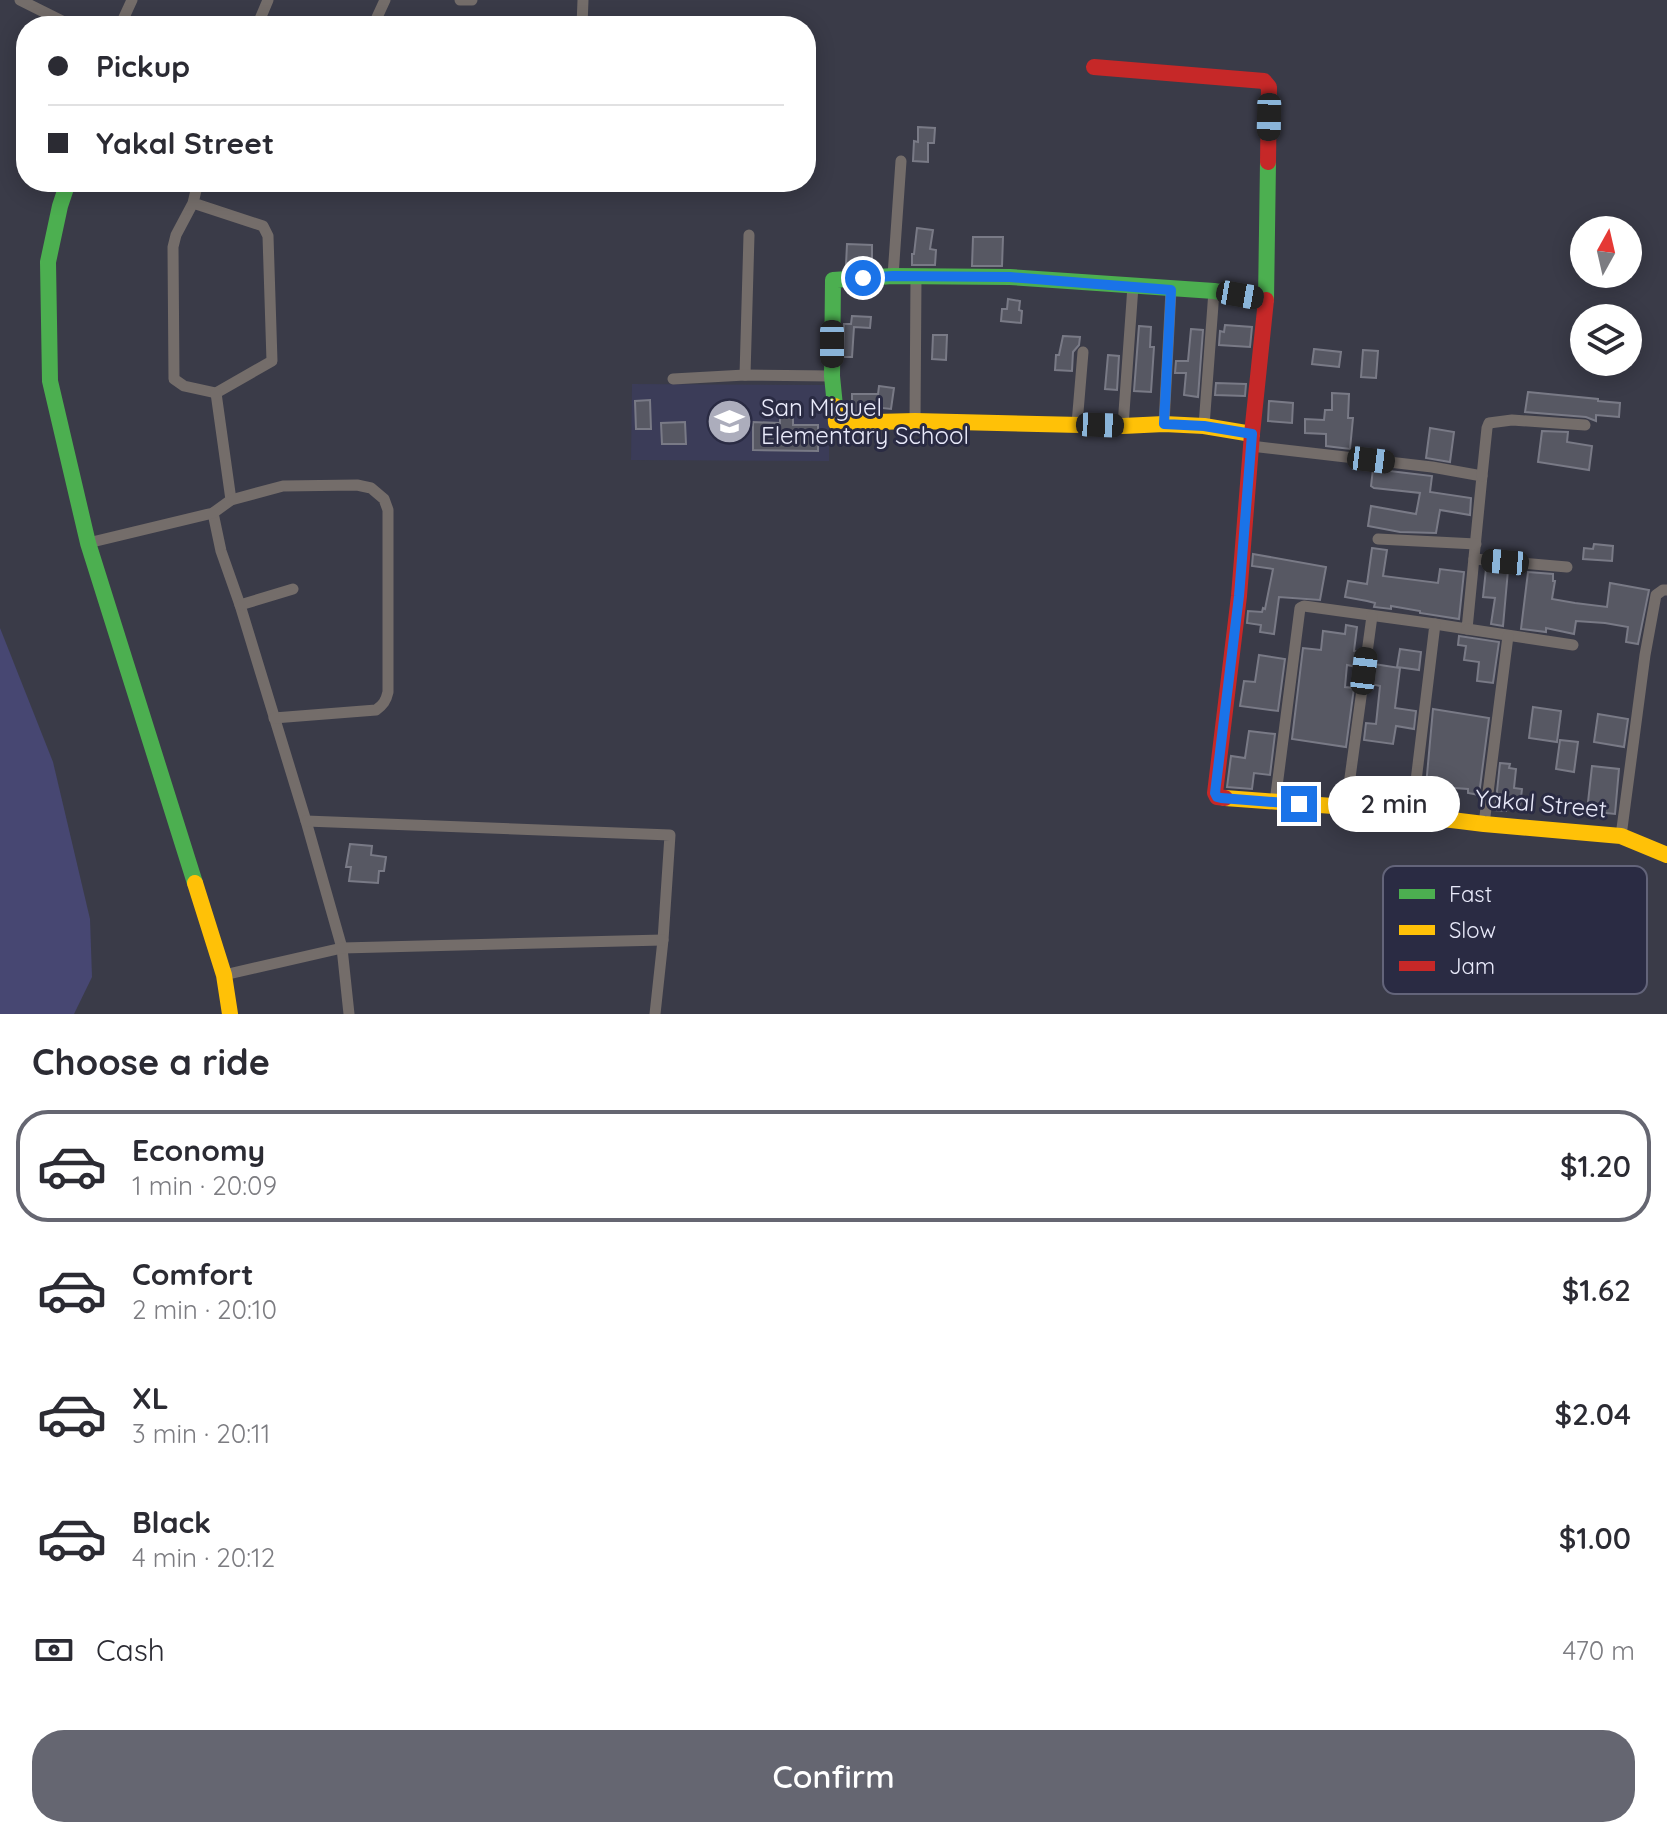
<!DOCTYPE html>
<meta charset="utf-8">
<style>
body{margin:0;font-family:Quicksand,sans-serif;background:#f7f7f7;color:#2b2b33;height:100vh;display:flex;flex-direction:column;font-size:30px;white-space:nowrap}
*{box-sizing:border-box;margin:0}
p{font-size:26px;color:#7c7c81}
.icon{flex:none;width:44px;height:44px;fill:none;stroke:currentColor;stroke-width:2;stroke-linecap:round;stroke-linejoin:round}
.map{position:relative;height:1014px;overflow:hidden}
.panel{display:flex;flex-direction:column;background:#fff;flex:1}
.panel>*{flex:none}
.guide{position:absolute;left:16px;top:16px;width:800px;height:176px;border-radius:32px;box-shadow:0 4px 20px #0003;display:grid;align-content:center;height:176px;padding:0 32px;background:#fff}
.needle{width:52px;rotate:8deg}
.tools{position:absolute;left:1570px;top:216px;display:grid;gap:16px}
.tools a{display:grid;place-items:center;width:72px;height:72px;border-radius:50%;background:#fff;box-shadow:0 4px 20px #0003;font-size:40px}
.end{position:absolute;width:36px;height:36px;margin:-18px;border:10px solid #1a73e8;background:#fff;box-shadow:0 0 0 4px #fff}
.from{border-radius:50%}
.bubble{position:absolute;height:56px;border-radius:28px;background:#fff;box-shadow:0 4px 20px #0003;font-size:26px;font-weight:600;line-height:56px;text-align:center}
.car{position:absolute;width:24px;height:48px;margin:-24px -12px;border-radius:10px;box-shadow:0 0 6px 2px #0007;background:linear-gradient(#222 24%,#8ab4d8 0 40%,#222 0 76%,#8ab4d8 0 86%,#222 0)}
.guide b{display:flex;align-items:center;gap:28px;height:76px;font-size:30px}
.guide b+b{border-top:2px solid #e1e1e2}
.guide i{width:20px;height:20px;background:#2b2b33}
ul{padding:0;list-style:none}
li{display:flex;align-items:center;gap:24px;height:112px;margin:0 16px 12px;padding:0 16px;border:4px solid transparent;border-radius:32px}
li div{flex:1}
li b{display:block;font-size:30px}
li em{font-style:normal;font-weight:600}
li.selected{border-color:#656671}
li>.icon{width:72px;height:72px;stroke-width:1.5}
h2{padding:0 32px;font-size:36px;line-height:96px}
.pay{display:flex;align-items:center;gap:20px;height:88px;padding:0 32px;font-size:30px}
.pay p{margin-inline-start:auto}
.cta{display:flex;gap:16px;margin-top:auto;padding:16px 32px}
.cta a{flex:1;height:92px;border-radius:32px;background:#656671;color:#fff;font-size:32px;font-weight:600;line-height:92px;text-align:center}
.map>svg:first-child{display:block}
.built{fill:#3b3c58}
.green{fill:#474772}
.building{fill:#575863;stroke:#797a86;stroke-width:2}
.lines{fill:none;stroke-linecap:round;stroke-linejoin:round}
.street{stroke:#746d6a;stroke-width:11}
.fast{stroke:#4caf50;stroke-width:16}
.slow{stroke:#ffc107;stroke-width:16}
.jam{stroke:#c62828;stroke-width:16}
.route{stroke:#1a73e8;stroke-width:10}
.labels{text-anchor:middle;stroke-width:6;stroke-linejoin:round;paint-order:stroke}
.poi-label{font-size:24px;fill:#e9eafa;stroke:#2a2b43;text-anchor:start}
.street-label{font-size:24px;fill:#e9eafa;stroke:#2a2b43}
.key{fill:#2a2b43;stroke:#63647a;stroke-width:2}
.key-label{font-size:22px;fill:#e9eafa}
</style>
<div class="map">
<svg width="1667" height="1014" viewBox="0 0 1667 1014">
<rect width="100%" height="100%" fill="#3a3b48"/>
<path class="built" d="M632 384 829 385V461L631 460Z"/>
<path class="green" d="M0 628 53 762 90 919 92 977 74 1014H0Z"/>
<g class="building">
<path d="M918 127 935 128 934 143H928V162L913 161 914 141 918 142Z"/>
<path d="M917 228 933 230 930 249 936 250 935 265H912V254H914Z"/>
<path d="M973 237H1003L1002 266H972Z"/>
<path d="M847 244 872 245V265H846Z"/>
<path d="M1008 299 1020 301 1019 310 1022 311 1021 323 1001 321 1002 309H1007Z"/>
<path d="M852 316 871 317 870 328 854 327 852 357H843L844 324H851Z"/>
<path d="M1225 325 1252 327 1250 347 1219 345 1220 331 1224 332Z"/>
<path d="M1139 326 1151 327 1150 347H1154L1151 392 1134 391Z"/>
<path d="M1191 329 1203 330 1198 397 1184 395 1186 373H1175L1176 361H1188Z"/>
<path d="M933 335H947L946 360 932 359Z"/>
<path d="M1063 336 1080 337 1079 345 1073 352 1072 371 1055 370 1056 355H1059Z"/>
<path d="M1314 349 1341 352 1339 367 1312 364Z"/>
<path d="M1363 350 1378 351 1376 378 1361 377Z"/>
<path d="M1108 355 1119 356 1117 390 1105 389Z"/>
<path d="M1216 383 1246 384 1245 396 1215 395Z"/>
<path d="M879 386 894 388 891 409 873 407V411L852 412V394H878Z"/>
<path d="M1528 392 1598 399V401L1620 403 1619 417 1596 415V421L1586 417 1525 412Z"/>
<path d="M1332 393 1349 394 1348 418H1353L1350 449 1326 446V434L1305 433V419L1324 420 1325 410H1332Z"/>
<path d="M650 400 651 429H636L635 401Z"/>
<path d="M1269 401 1293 403 1292 423 1268 421Z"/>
<path d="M780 412H793V425H818V451L753 450V422L780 423Z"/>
<path d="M685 422 686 444H662L661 423Z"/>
<path d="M1430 428 1454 432 1450 462 1426 458Z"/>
<path d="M1542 431 1568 432 1567 442 1592 446 1589 470 1538 462Z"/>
<path d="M1373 469 1432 476 1430 492 1471 498 1470 515 1440 510 1436 533 1400 532 1368 526 1371 506 1416 514 1420 493 1374 488 1371 486Z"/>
<path d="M1594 544 1613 546 1612 561 1583 559 1584 548 1593 549Z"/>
<path d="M1372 548 1387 550 1383 576 1438 583 1440 569 1464 572 1459 619 1420 613V611L1391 606V609L1374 607 1375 603 1367 601 1345 597 1348 581 1367 584Z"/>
<path d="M1253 554 1326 567 1320 600 1279 597 1274 634 1260 632 1261 625 1247 623 1248 611 1262 612 1263 608 1265 609 1273 569 1252 566Z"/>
<path d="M1486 569 1508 570 1503 626 1491 624 1495 598 1483 597Z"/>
<path d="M1528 572 1553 574V581H1555L1552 599 1575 603 1607 607 1610 583 1649 590 1638 644 1626 642 1628 627 1605 623 1576 621 1574 634 1546 628V632L1521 629Z"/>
<path d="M1346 625 1357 627 1354 651 1359 652 1357 667 1347 665 1345 687 1354 688 1346 747 1292 739 1303 648 1321 650 1323 631 1345 634Z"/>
<path d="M1459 636 1499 642 1493 683 1477 681 1479 662 1464 660 1466 646 1458 645Z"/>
<path d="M1400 649 1421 652 1419 670 1397 667Z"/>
<path d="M1259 655 1285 659 1278 711 1240 706 1244 681 1255 682Z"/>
<path d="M1374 664 1400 668 1395 708 1416 711 1414 729 1396 726 1393 744 1364 740 1366 723 1376 724 1380 686 1371 684Z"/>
<path d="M1533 707 1561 711 1557 742 1529 738Z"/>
<path d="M1433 709 1489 718 1479 795 1468 793V789L1426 786Z"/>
<path d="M1598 714 1628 719 1624 747 1594 742Z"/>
<path d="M1249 731 1275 734 1270 775 1254 773 1252 789 1227 787 1231 756 1245 758Z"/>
<path d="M1560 740 1578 742 1574 772 1556 769Z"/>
<path d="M1500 763 1510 764 1509 768 1516 769 1514 788 1522 789 1520 806 1507 805 1506 811 1495 810Z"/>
<path d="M1592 766 1619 769 1615 814 1587 811Z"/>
<path d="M350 844 372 846 371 855 386 857 384 871H379L378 883 349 881 351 867H346Z"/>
</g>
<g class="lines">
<g class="street">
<path d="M20 0 72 26"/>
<path d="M460 0H472"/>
<path d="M120 26 132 0"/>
<path d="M257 26 268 0"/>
<path d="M373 26 385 0"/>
<path d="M582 26 583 0"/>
<path d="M193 203 263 226 268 236 272 361 216 393 184 386 174 379 173 247 176 235 193 203 198 182"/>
<path d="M893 276 901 161"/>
<path d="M745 375 749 235"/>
<path d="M673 379 745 375 832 376"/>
<path d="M216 393 231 500"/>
<path d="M915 421 916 277"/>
<path d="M1077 424 1083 352"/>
<path d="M1164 424 1171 290"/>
<path d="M1123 426 1133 286"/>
<path d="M1204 426 1214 291"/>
<path d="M1251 446 1432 467 1482 476 1467 629 1435 624"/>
<path d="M1482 476 1487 428 1489 423 1512 420 1585 425"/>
<path d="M213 513 221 551 240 605 306 821 342 948 349 1014"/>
<path d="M1378 539 1476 544"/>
<path d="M88 543 213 513 231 500 283 486 357 485 371 488 384 499 388 510V692C386 701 383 705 376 710L274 718"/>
<path d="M1474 559 1567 567"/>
<path d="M240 605 293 589"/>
<path d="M1467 629 1573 645"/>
<path d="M1275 802 1300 608 1304 606 1435 624 1412 814"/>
<path d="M1346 807 1372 616"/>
<path d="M306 821 670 835 663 940 655 1014"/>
<path d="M1484 824 1508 636"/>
<path d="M1621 836 1645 655 1656 595 1663 590H1667"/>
<path d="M224 975 342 948 663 940"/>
</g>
<g class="fast">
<path d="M68 182 60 206 48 262 50 381 88 543 195 883"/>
<path d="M835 406 832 376 833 280 893 276 1010 277 1214 291 1266 300 1268 162"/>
</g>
<g class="slow">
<path d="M835 406 836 423 915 421 1123 426 1164 424 1204 426 1252 434"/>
<path d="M1225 798 1346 807 1484 824 1621 836 1667 855"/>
<path d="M195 883 224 975 230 1014"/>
</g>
<g class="jam">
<path d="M1094 67 1264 81 1269 87 1268 162"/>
<path d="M1225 798 1217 797 1215 793 1239 596 1252 434 1266 300"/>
</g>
</g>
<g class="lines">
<path class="route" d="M863 278 893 276 1010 277 1171 290 1164 424 1204 426 1252 434 1239 596 1215 793 1217 797 1221 798 1299 804"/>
</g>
<defs>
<symbol id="school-disc" viewBox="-11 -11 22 22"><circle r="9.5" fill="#acadbc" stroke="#2a2b43"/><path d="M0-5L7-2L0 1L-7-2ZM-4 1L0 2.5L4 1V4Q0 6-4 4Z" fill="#fff"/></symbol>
</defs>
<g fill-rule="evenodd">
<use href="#school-disc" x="704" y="396" width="51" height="51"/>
</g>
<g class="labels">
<g class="poi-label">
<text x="761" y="416">San Miguel<tspan x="761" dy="28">Elementary School</tspan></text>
</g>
<g class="street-label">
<text transform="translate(1541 804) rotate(5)" y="8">Yakal Street</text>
</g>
</g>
<rect x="1383" y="866" width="264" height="128" rx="12" class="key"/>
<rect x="1399" y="889" width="36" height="10" fill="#4caf50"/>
<rect x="1399" y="925" width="36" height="10" fill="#ffc107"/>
<rect x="1399" y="961" width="36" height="10" fill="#c62828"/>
<g class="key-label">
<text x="1449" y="902">Fast</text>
<text x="1449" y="938">Slow</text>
<text x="1449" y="974">Jam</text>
</g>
</svg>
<div class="tools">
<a><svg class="needle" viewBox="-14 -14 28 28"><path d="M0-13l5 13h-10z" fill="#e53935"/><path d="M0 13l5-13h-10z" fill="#7c7c81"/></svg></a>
<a><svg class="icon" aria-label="layers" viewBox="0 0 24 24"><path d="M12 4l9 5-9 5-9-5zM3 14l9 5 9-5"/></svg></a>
</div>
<i class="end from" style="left:863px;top:278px"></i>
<i class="end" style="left:1299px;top:804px"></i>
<div class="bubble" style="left:1328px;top:776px;width:132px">2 min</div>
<i class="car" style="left:1269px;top:117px;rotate:181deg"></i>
<i class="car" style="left:1240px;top:295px;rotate:100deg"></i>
<i class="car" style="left:832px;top:344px;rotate:180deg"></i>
<i class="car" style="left:1100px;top:425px;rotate:92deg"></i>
<i class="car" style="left:1371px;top:460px;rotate:97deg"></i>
<i class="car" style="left:1505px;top:562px;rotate:275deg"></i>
<i class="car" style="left:1364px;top:671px;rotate:7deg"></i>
<div class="guide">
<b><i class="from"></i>Pickup</b>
<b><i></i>Yakal Street</b>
</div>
</div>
<section class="panel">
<h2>Choose a ride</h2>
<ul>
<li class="selected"><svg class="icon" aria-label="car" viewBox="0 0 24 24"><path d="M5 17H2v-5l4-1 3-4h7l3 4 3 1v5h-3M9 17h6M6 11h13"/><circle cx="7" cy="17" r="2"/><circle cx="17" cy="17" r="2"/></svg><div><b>Economy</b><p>1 min · 20:09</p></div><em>$1.20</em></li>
<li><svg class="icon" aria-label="car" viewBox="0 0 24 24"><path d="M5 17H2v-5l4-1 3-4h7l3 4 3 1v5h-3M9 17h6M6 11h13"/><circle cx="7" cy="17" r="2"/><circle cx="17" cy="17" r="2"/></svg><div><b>Comfort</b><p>2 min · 20:10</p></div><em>$1.62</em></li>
<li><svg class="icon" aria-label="car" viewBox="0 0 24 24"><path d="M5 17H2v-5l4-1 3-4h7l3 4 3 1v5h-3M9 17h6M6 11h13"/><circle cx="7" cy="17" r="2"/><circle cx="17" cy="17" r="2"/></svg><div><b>XL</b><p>3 min · 20:11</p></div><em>$2.04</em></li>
<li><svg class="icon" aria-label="car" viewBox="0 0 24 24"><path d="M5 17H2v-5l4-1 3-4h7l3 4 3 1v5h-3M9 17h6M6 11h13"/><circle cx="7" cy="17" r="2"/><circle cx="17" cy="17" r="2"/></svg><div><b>Black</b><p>4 min · 20:12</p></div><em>$1.00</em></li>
</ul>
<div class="pay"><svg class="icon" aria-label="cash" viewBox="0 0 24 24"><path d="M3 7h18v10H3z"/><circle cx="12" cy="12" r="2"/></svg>Cash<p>470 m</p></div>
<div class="cta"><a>Confirm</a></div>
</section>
